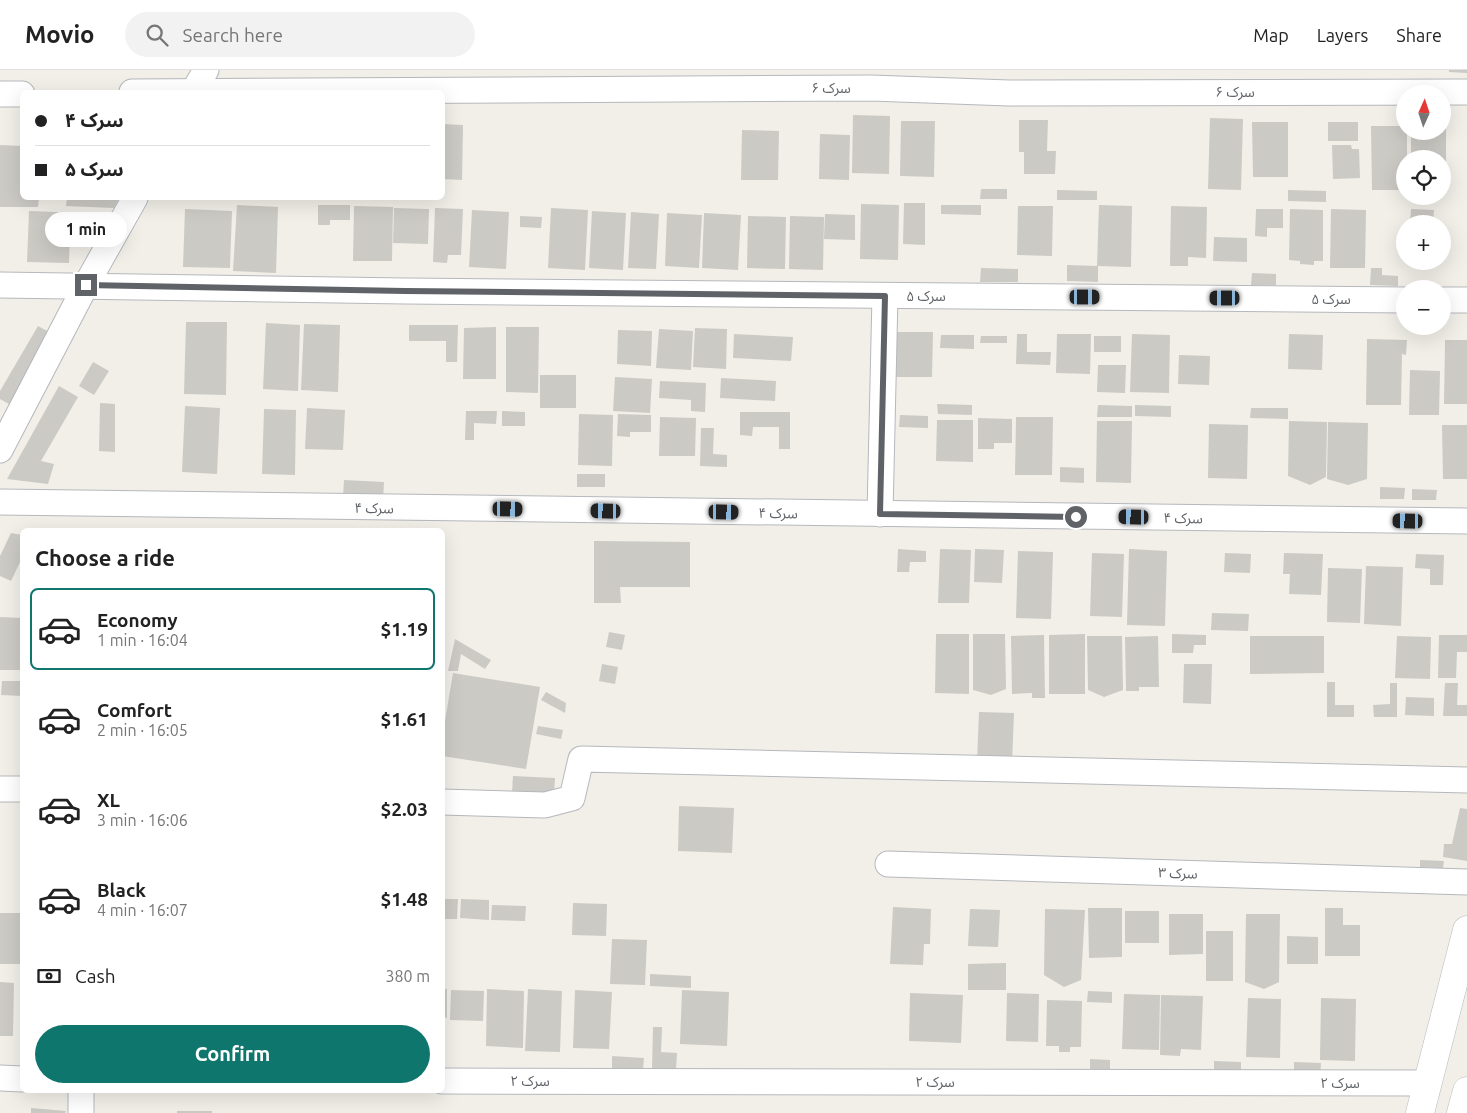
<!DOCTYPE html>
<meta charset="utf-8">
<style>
body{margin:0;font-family:Ubuntu,"Noto Sans Arabic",sans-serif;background:#f2f2f2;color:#222;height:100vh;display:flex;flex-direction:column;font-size:19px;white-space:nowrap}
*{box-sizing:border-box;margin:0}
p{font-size:16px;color:#767676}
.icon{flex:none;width:28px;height:28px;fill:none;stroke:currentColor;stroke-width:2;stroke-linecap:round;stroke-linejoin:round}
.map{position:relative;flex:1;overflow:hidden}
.drawer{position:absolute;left:20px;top:458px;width:425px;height:565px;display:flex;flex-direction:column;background:#fff;border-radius:8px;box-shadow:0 5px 20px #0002}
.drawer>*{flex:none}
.hud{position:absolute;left:20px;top:20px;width:425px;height:110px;border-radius:8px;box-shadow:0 5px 20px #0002;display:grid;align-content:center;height:110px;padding:0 15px;background:#fff}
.needle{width:32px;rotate:3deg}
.buttons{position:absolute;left:1396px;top:15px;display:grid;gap:10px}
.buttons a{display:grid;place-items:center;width:55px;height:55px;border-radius:50%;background:#fff;box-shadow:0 5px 20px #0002;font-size:25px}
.end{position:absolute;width:22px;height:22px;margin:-11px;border:6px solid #5f6368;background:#fff;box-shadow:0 0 0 2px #fff}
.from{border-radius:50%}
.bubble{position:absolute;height:35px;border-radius:18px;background:#fff;box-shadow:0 5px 20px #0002;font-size:16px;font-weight:700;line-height:35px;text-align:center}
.car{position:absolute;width:15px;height:30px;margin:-15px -8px;border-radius:6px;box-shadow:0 0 4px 1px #0007;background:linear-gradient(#222 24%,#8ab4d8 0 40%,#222 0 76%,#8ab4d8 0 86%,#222 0)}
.hud b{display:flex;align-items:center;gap:18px;height:48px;font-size:19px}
.hud b+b{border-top:1px solid #e0e0e0}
.hud i{width:12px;height:12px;background:#222}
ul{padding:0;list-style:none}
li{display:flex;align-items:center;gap:15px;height:82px;margin:0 10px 8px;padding:0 5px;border:2px solid transparent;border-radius:8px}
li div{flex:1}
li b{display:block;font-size:19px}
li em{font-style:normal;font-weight:700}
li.current{border-color:#0f766e}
li>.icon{width:45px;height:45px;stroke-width:1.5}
h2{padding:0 15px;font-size:22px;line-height:60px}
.pay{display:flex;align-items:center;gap:12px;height:55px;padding:0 15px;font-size:19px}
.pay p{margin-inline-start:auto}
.action{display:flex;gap:10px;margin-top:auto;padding:10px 15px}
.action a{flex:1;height:58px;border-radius:30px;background:#0f766e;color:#fff;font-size:20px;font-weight:700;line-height:58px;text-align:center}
header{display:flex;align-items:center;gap:30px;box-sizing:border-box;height:70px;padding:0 25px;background:#fff;border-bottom:1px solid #e0e0e0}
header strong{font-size:24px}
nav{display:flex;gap:28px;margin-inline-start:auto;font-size:18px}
.search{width:350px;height:45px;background:#f2f2f2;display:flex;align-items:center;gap:12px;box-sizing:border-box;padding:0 18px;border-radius:28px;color:#767676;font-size:19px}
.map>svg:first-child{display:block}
.building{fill:#cccac5}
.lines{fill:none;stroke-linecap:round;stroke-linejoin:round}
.minor-casing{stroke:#b5b8bc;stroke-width:27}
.tertiary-casing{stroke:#b5b8bc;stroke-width:29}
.minor{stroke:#fff;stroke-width:25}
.tertiary{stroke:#fff;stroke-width:28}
.route{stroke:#5f6368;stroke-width:6}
.labels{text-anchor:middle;stroke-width:4;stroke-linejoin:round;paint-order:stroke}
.street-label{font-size:14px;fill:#5f6368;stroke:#fff}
</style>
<header>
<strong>Movio</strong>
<div class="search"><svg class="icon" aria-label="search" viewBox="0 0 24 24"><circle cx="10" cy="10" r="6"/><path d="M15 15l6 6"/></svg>Search here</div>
<nav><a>Map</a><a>Layers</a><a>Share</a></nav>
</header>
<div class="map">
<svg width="1467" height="1043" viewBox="0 0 1467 1043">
<rect width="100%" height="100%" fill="#f1efe8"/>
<g class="building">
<path d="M1449 0H1467V3L1449 2Z"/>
<path d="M853 45 890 46 889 104 852 103Z"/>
<path d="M1210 48 1243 49 1241 120 1208 119Z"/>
<path d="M1019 50H1048L1047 81H1056L1055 104H1024V82H1019Z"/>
<path d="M901 51H935L934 107 900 106Z"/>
<path d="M1252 52H1288V107H1253Z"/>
<rect x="1328" y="52" width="30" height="19"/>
<path d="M442 54 463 55 462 110 442 109Z"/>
<path d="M1442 54H1446V110H1442V89H1411V61H1442Z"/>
<path d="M1371 56H1405V61H1407V89H1405V120H1372Z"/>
<path d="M742 60 779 61 778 110H741Z"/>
<path d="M820 64 850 65 849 110 819 109Z"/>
<path d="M0 75 22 76V128H39L38 137H0Z"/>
<path d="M1332 75H1351L1352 79H1359L1360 108 1333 109Z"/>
<path d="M981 119H1007V129H980Z"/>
<path d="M1057 120 1097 121V130H1057Z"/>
<path d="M1288 120 1326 121V132L1288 131Z"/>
<path d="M67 128H119L114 138 66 136Z"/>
<path d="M904 133H925V175L903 174Z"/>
<path d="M861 134 899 135 898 190 860 189Z"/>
<path d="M237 135 278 137 276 203 233 201Z"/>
<path d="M318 135H350V150H330V155H318Z"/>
<path d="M941 135H981V145L941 144Z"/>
<path d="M1099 135 1132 136 1131 197 1097 196Z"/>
<path d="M354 136 393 137 392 191H353Z"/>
<path d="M1018 136H1053L1052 186 1017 185Z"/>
<path d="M1171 136 1207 137 1206 188 1188 187V196H1170Z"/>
<path d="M394 138 429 139 428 174 393 173Z"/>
<path d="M435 138 463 139 461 185H448L447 193 433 192Z"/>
<path d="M551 138 588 140 585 200 548 198Z"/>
<path d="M185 139 232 141 230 198 183 197Z"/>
<path d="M1256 139H1283V158H1267V167L1255 166Z"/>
<path d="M1290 139 1323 140V191H1314V195L1300 194V191L1289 190Z"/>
<path d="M1331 139 1366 140 1365 198H1330Z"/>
<path d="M1411 139 1434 140 1433 154H1410Z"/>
<path d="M472 140 509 142 506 199 469 197Z"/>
<path d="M29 141 85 143V158L70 157 69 193 27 192Z"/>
<path d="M592 141 626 143 623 200 589 198Z"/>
<path d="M631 142 659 144 656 199 628 198Z"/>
<path d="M667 143 702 145 699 198 665 196Z"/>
<path d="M704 143 741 145 738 200 702 198Z"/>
<path d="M825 144 855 145V170L824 169Z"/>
<path d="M520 146 542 147 541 158 520 157Z"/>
<path d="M748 146 786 147 785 199 747 198Z"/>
<path d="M790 146 824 147 823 200 789 199Z"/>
<path d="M1214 167 1247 168V192L1213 191Z"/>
<path d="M1067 195 1098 196V212L1067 211Z"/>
<path d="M981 198 1018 199V212H980Z"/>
<path d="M1371 198H1382V205L1398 206V216L1370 215Z"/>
<path d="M1252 203 1276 204V215H1251Z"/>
<path d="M186 252H227L226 325 184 324Z"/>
<path d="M266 253 300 255 298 321 263 319Z"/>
<path d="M304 254 340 255 338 322 301 320Z"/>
<path d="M409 255H458L457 292H446V271H409Z"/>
<path d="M38 256 51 263 9 334 0 329V321Z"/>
<path d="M496 257V309H463L464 258Z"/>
<path d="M506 257H539L538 323 506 322Z"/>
<path d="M695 258 727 259 726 299 693 297Z"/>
<path d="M659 259 693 261 691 300 656 298Z"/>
<path d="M618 260 652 261 651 296 617 294Z"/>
<path d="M897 262H933L932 307H896Z"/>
<path d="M734 264 793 267 791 291 733 288Z"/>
<path d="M1017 264H1027V282H1051L1050 295 1016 294Z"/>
<path d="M1057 264H1091L1090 304 1056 303Z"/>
<path d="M1132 264 1170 265 1169 323 1130 322Z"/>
<path d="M1289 264 1323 265 1322 300 1288 299Z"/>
<path d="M941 265H974V279L940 278Z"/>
<path d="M981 266H1007V273H980Z"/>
<rect x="1094" y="266" width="27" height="16"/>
<path d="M1367 269 1407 270 1406 285 1402 284 1401 335H1366Z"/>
<path d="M1445 270H1467V334H1444Z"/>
<path d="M1179 285 1210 286 1209 315 1178 314Z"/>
<path d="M93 292 109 301 94 325 79 316Z"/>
<path d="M1098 295H1126L1125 323 1097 322Z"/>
<path d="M1410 300 1440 301 1439 345H1409Z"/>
<rect x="540" y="305" width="36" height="33"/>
<path d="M615 307 652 309 650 343 613 341Z"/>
<path d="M721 308 776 311 775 331 720 328Z"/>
<path d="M660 311 706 313 705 342 691 341V330L659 328Z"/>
<path d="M59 316 78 327 41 391 54 394 48 414 7 409Z"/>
<path d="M100 333 115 334V382L99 381Z"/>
<path d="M937 334 972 335V345L938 344Z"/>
<path d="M1098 335 1132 336V347H1097Z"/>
<path d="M1135 335 1171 336V347L1135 346Z"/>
<path d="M185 336 220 338 217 404 182 402Z"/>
<path d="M307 338 345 340 343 380 305 379Z"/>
<path d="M1251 338H1288V349L1250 348Z"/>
<path d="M264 339 296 340 295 405 262 404Z"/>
<path d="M466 341H497L496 354 474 353V370H465Z"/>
<path d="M502 341 525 342V356H502Z"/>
<path d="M740 342H790V379H779V357H753L752 366 740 365Z"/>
<path d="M579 344 613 345 612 396 578 395Z"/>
<path d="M618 344 651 345V362H630V367L617 366Z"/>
<path d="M900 345 928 346V358L899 357Z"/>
<path d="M660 347 696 348 695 386H659Z"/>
<path d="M1016 347H1053L1052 405H1015Z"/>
<path d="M978 348 1012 349V373H994V379H978Z"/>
<path d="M937 350H973V392L936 391Z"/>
<path d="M1097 351H1132L1131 413 1096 412Z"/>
<path d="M1289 351 1327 352 1326 407 1310 415 1288 406Z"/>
<path d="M1328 352 1368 353 1367 409 1348 415 1327 409Z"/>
<path d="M1209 354 1248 355 1247 409 1208 408Z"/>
<path d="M1442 355H1467V409H1443Z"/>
<path d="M701 358H714L713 384 727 385V397L700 396Z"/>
<path d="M1060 397 1084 398V413L1060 412Z"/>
<rect x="577" y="404" width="28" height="13"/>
<path d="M344 410 384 412 383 430 343 427Z"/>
<path d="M1380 417 1405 418 1404 429H1380Z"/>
<path d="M1412 419 1437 420 1436 430H1412Z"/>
<path d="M11 463 22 465V488L11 511 0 506V486Z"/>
<path d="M594 471 690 472V517H620L621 533H594Z"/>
<path d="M898 479 926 481V492H910L909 502H897Z"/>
<path d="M940 479 971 480 969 533H938Z"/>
<path d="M975 479 1004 480 1002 513 974 512Z"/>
<path d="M1129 479 1167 481 1165 556 1127 555Z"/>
<path d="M1018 481 1053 482 1051 549 1016 548Z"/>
<path d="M1092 483 1124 484 1122 547 1090 546Z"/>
<path d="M1225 483 1251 484 1250 503 1224 502Z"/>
<path d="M1284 483 1323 484 1321 525 1289 524 1290 504H1283Z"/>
<path d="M1416 484 1444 485 1443 515H1430V499L1415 498Z"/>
<path d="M1366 496 1403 497 1401 556 1364 554Z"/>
<path d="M1328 498 1362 499 1360 553 1327 552Z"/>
<path d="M1212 543 1249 544 1248 561 1211 560Z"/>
<path d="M0 547 22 548V600H0Z"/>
<path d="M609 562 625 565 622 580 606 577Z"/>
<path d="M936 564H969V624L935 623Z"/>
<path d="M973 564H1005L1006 619 991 625 973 620Z"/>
<path d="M1085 564V624H1049V565Z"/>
<path d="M1172 564 1206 565V575H1194L1193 583H1172Z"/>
<path d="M1044 565 1045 628H1032V623L1012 624 1011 566Z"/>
<path d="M1439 565H1467V582H1457L1456 608H1438Z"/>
<path d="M1087 566H1122L1123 620 1104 627 1088 620Z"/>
<path d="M1158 566 1159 617H1139V621H1126L1125 567Z"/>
<path d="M1250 566H1324V603L1250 604Z"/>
<path d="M1397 566 1431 567 1430 609 1395 608Z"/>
<path d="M455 569 491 590 485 599 461 584 458 601H448Z"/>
<path d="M602 594 618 597 615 614 599 611Z"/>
<path d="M1184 594H1212L1211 634 1183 633Z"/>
<path d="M453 603 540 617 526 699 442 686V669Z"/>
<path d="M2 611H22V626L1 625Z"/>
<path d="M1327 612H1335V635H1354V647H1327Z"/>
<path d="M1390 613H1397V647H1374L1373 635 1390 634Z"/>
<path d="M1445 613H1458L1457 635H1467V646H1443Z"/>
<path d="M546 622 566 633 565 643 541 630Z"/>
<path d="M1406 627 1434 628V646L1405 645Z"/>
<path d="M979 642 1014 643 1012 693 977 692Z"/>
<path d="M538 656 563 660 561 669 536 664Z"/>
<path d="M513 706 555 708 554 725 512 723Z"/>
<path d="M679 736 734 738 732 783 678 781Z"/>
<path d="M1460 738 1467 739V791L1443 787 1444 774H1452Z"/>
<path d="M1420 790 1444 791 1443 798 1420 797Z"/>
<path d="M442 829H458L457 849H442Z"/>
<path d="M461 829 489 830V850L460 848Z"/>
<path d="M573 833 607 834 606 866 572 865Z"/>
<path d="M492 835 526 836 525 851 491 850Z"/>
<path d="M893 837 931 839 930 874H924L923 895 890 894Z"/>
<path d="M1088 838H1122V887L1089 888Z"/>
<path d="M1325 838H1343V855H1360V886H1325Z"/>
<path d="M970 839 1000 840 998 877 968 876Z"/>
<path d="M1045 839 1085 840 1081 910 1064 917 1044 905Z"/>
<rect x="1125" y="841" width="34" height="32"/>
<rect x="0" y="843" width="22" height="51"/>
<path d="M1169 844H1203V884L1169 885Z"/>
<path d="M1246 844H1280L1279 912 1264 919 1245 912Z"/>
<rect x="1206" y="861" width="27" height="50"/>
<path d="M1287 866 1318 867V894H1287Z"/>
<path d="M612 869 647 870 645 915 610 914Z"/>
<path d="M1006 893V920H968V894Z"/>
<path d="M650 904 691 906V918L650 916Z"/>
<path d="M0 912 14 913 13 966H0Z"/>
<path d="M442 919H447V948L442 947Z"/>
<path d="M487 919 524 921 523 978 486 976Z"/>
<path d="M528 919 562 921 560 982 525 981Z"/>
<path d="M451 920 484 921 483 951 450 950Z"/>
<path d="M575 920 612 922 609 979 573 978Z"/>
<path d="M682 920 729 922 727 976 680 974Z"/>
<path d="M1088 921 1112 922V933L1087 932Z"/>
<path d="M910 923 963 925 961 973 909 971Z"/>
<path d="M1007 923 1039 924 1038 972 1006 971Z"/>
<path d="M1124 924 1160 925 1159 980 1122 979Z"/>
<path d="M1161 925 1203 926 1201 980 1181 979 1180 986 1160 985Z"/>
<path d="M1248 928 1281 929 1280 988 1246 987Z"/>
<path d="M1321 928 1356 929 1355 991 1320 990Z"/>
<path d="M1047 930 1082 931 1081 977H1070V982H1059V976H1046Z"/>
<path d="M653 957H662L661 982 677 983 676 999H652Z"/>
<path d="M612 986 644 988 643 1000 612 998Z"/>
<path d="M1090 989 1110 990V999H1090Z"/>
<path d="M1214 991 1241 992V1002H1214Z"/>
<path d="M1294 992 1321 993 1320 1008 1294 1007Z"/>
<path d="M31 1038 66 1041 65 1043H31Z"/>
<rect x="177" y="1041" width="35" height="2"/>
</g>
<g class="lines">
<defs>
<g id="minor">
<path d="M132 22 871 18 1009 23 1467 22"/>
<path d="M193 22 206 0"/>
<path d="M0 24H22"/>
<path d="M0 215 405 221 1405 230"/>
<path d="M1442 230H1467"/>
<path d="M0 380 86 215 135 128"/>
<path d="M0 432 1467 451"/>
<path d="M880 444 885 226"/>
<path d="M0 719H22"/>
<path d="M442 732 545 735 572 728 581 689 1467 710"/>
<path d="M888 794 1467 812"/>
<path d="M0 1008 22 1009"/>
<path d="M442 1011 1428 1013"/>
<path d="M81 1043V1020"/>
</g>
<g id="tertiary">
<path d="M1420 1043 1467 860"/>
<path d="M1461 1043 1467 1021"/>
</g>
</defs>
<use href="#minor" class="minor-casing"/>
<use href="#tertiary" class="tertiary-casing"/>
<use href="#minor" class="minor"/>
<use href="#tertiary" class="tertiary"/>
</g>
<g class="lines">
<path class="route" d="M86 215 405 221 885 226 880 444 1076 447"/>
</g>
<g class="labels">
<g class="street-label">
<text x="831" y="23">سرک ۶</text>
<text x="1235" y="27">سرک ۶</text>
<text x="926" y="231">سرک ۵</text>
<text x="1331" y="234">سرک ۵</text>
<text transform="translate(374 438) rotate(1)" y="5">سرک ۴</text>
<text transform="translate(778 443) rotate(1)" y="5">سرک ۴</text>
<text transform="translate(1183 448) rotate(1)" y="5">سرک ۴</text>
<text transform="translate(1178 803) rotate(2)" y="5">سرک ۳</text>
<text x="530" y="1016">سرک ۲</text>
<text x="935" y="1017">سرک ۲</text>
<text x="1340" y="1018">سرک ۲</text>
</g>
</g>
</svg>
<div class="buttons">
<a><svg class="needle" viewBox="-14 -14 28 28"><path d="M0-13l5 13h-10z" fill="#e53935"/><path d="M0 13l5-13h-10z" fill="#767676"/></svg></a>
<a><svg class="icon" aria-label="locate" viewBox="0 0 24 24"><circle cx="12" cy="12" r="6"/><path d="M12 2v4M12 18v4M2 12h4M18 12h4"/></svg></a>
<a>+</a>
<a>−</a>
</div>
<i class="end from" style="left:1076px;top:447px"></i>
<i class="end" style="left:86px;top:215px"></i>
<div class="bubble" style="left:45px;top:142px;width:82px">1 min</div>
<i class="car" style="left:1085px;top:227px;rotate:90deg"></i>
<i class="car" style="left:1225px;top:228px;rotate:270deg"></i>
<i class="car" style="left:508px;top:439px;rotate:91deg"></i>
<i class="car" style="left:606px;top:441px;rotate:271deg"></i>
<i class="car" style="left:724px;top:442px;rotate:91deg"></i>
<i class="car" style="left:1134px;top:447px;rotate:271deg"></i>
<i class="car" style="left:1408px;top:451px;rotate:271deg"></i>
<div class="hud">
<b><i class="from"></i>سرک ۴</b>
<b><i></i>سرک ۵</b>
</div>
<section class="drawer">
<h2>Choose a ride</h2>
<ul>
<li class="current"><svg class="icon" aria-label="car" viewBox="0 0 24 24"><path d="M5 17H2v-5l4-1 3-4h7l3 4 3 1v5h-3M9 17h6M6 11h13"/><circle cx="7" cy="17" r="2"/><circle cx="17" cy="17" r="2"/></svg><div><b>Economy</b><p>1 min · 16:04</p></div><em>$1.19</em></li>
<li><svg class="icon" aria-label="car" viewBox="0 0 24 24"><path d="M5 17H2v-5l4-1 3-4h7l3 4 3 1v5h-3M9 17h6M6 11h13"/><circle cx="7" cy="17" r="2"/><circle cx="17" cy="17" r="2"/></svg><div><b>Comfort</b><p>2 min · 16:05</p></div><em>$1.61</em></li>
<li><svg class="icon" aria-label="car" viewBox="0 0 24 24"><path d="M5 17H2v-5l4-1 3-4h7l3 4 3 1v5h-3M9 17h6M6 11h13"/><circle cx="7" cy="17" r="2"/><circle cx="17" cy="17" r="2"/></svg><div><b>XL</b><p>3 min · 16:06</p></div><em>$2.03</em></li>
<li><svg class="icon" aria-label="car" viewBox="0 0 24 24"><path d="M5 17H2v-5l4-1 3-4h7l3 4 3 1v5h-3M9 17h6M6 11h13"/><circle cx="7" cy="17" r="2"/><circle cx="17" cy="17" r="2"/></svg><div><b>Black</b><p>4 min · 16:07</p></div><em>$1.48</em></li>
</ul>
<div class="pay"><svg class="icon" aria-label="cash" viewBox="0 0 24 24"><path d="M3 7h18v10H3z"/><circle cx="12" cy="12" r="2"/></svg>Cash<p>380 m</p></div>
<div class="action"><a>Confirm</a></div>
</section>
</div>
